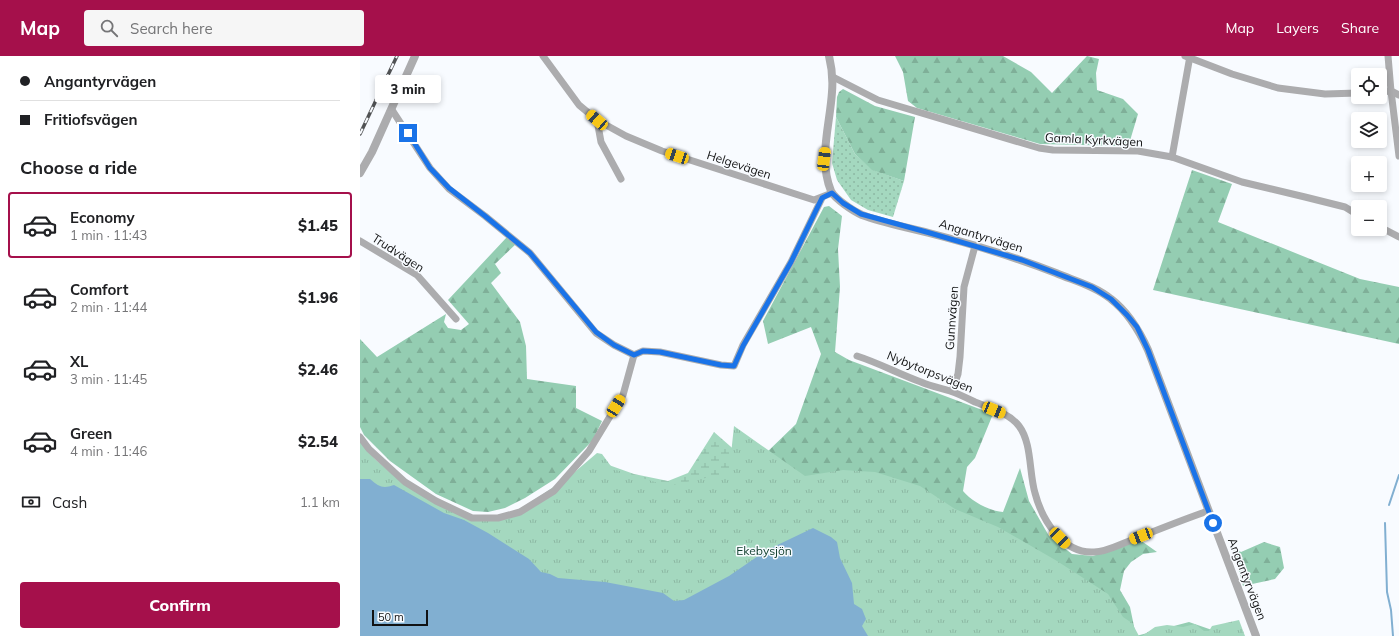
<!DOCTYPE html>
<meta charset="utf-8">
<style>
body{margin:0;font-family:Mulish,sans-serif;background:#f6f6f6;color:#202124;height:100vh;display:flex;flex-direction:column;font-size:15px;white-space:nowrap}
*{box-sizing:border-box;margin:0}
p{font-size:13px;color:#757577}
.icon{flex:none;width:22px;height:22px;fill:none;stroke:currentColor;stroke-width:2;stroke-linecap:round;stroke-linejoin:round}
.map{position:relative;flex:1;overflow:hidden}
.sheet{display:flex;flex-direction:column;background:#fff;width:360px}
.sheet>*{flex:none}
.top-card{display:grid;align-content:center;height:88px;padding:0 20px;background:#fff}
.tools{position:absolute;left:991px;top:12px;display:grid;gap:8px}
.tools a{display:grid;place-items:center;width:36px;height:36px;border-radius:4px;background:#fff;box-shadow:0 2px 6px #0003;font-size:20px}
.scale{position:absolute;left:12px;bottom:10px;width:56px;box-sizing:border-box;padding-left:4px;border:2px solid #111213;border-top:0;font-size:11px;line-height:14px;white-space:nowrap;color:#111213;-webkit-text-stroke:3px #f8fbff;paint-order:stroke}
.end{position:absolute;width:18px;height:18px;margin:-9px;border:5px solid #1a73e8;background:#fff;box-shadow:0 0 0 2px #fff}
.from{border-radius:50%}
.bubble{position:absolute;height:28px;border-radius:4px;background:#fff;box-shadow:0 2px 6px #0003;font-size:13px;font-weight:800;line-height:28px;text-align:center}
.car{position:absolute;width:12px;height:24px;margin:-12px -6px;border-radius:5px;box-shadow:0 0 3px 1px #0007;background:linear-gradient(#f5c518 24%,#345 0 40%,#f5c518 0 76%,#345 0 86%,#f5c518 0)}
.top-card b{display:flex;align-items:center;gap:14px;height:38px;font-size:15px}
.top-card b+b{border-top:1px solid #e0e0e0}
.top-card i{width:10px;height:10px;background:#202124}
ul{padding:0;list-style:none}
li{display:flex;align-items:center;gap:12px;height:66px;margin:0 8px 6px;padding:0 12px;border:2px solid transparent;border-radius:4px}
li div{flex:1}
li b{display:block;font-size:15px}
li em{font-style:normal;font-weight:800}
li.active{border-color:#a5104b}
li>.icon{width:36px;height:36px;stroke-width:1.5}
h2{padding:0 20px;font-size:18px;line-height:48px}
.pay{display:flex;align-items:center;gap:10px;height:44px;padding:0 20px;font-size:15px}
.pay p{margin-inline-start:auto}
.button{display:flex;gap:8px;margin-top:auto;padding:8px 20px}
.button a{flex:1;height:46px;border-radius:4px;background:#a5104b;color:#fff;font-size:16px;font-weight:800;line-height:46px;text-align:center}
header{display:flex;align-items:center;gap:24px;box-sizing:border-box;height:56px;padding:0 20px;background:#a5104b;color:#fff}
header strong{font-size:19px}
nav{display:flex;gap:22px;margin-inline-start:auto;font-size:14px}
.search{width:280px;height:36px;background:#f6f6f6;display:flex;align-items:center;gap:10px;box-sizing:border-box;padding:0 14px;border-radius:4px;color:#757577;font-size:15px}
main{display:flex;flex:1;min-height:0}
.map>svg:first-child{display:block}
.grass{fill:url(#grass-dots)}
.forest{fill:url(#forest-firs)}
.wetland{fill:url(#wetland-marsh)}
.park{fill:url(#park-tufts)}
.water{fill:#81afd1}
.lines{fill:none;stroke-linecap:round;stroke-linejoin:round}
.stream{stroke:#81afd1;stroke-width:2}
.minor{stroke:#acacae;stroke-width:7}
.tertiary{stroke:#acacae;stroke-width:8}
.rail-casing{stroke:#505254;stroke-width:3.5}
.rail{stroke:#f8fbff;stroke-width:2;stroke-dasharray:6;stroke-linecap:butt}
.route{stroke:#1a73e8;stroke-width:5}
.labels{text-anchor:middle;stroke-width:3;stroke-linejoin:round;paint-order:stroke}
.street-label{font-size:12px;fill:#111213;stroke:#f8fbff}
.park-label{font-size:12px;fill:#0d3c2b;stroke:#f8fbff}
</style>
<header>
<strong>Map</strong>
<div class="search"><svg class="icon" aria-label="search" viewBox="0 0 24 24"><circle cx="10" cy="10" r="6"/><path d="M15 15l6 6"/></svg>Search here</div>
<nav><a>Map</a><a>Layers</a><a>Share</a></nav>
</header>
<main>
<section class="sheet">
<div class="top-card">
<b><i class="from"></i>Angantyrvägen</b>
<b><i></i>Fritiofsvägen</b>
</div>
<h2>Choose a ride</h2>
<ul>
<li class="active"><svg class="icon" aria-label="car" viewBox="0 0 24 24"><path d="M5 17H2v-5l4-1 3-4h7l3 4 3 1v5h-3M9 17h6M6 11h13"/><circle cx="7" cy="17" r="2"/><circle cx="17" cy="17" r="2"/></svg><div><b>Economy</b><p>1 min · 11:43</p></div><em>$1.45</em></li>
<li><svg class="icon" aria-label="car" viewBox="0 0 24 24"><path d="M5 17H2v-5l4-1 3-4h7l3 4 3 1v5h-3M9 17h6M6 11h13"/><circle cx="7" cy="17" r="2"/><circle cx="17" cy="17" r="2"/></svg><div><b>Comfort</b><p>2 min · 11:44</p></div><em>$1.96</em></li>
<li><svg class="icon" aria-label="car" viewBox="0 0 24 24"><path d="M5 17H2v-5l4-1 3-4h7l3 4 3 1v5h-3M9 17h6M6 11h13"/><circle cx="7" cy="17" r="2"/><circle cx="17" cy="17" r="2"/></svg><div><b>XL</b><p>3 min · 11:45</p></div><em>$2.46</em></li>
<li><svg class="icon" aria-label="car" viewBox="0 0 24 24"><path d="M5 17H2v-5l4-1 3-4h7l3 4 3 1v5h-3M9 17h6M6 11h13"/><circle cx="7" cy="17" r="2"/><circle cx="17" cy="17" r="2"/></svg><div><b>Green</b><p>4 min · 11:46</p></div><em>$2.54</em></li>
</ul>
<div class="pay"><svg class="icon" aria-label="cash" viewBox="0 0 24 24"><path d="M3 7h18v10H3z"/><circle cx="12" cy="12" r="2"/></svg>Cash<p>1.1 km</p></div>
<div class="button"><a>Confirm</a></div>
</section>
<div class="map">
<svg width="1039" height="580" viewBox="0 0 1039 580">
<defs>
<pattern id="grass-dots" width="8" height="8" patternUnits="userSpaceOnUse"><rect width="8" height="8" fill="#a4d8bf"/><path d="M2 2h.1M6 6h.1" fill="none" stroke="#8cb8a3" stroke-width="1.8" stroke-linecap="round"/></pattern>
<pattern id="forest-firs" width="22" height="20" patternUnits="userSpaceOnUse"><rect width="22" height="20" fill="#94cdb2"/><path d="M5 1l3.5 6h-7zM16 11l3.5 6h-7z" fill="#7faf98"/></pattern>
<pattern id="wetland-marsh" width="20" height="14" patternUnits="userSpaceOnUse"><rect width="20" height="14" fill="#a4d8bf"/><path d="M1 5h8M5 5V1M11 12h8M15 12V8" fill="none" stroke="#8cb8a3"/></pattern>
<pattern id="park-tufts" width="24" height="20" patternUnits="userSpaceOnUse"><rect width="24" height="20" fill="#a4d8bf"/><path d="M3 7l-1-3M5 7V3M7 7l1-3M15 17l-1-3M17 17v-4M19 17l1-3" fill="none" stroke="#8cb8a3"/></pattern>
</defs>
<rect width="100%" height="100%" fill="#f8fbff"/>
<path class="grass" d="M476 61 495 98 513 114 544 125 533 161 508 154 491 144 477 124 472 107Z"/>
<g class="forest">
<path d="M535 0H643L671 16 692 37 727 0 739 3 736 17 737 34 763 43 778 58 769 88 764 90 680 88 557 52 548 45 543 16Z"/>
<path d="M483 33 515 50 555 61 544 125 512 114 495 98 476 61 477 41 479 36Z"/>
<path d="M832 114 872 128 858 166 1000 223 1039 231V288L793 234Z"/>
<path d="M469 150 482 160 478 193 480 231 475 296 489 304 633 358 615 402 607 411 603 435C612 446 630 455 643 456L660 412 669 445 689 480 712 498 733 500 780 484 797 496 783 498 771 506 764 515 760 534 770 551 776 580 829 566 852 574 882 580H771L401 402 436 368 461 298 451 271 408 288 403 265 464 151Z"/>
<path d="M147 181 156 188 135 208 141 217 131 227 160 266 166 290 167 323 216 330V352L242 365 233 384 195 423 165 442 145 452 128 456 113 455 76 438 30 405 4 379 0 371V283L17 301 86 258 84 266 88 272 101 274 109 268 88 244Z"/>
<path d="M904 486 920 491 924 512 915 523 883 530 872 490 881 496Z"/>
</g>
<path class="wetland" d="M354 376 378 397 401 402 311 455 232 403 274 418 308 425 328 417Z"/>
<g class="park">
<path d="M374 370 445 420 483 414 515 416 560 430 595 453 638 471 697 505 748 538 763 561 772 567 779 580H0V386L15 403 39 424 87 453 124 462 156 456 210 420 237 397 242 398 253 413 308 430 369 417Z"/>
<path d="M879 564 885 580H782L795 571 807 569 823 571 835 568 844 575H849L852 570Z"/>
</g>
<path class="water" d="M0 423H10C19 431 23 433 34 429L84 457 104 464 128 477 169 503 181 516 190 518 198 522 245 526 303 537 314 545 324 544 369 520 407 494 453 472 471 481 477 486 480 502 492 527 494 548 502 553 506 563 502 570 508 580H0Z"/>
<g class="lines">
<g class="stream">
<path d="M1029 449 1039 419"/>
<path d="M1025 467 1027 536 1031 554 1033 580"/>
</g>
<g class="minor">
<path d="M183 0 219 49 237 64 266 80 302 95 454 144 472 137"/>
<path d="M825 0 872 18 918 32 965 38 998 37"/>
<path d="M1028 0 1031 35 1039 100"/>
<path d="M473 21 518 44 679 92 693 94 778 95 812 101 882 126 945 141 985 151 998 159"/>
<path d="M1020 36 1031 35 1039 39"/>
<path d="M32 54 70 112 89 133 125 160 170 197 236 277 254 289 274 299"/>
<path d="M237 64 241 86 261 123"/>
<path d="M812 101 830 0"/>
<path d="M1020 171 1039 181"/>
<path d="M0 185 57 219 96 263"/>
<path d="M274 299 283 295 300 296 361 309 374 310 383 289 431 206 462 142"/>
<path d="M497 300C519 307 539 318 561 326 570 330 580 332 590 335 599 338 607 342 615 346 630 352 649 357 659 370 672 387 669 417 675 437 682 464 703 498 734 496 747 496 760 488 772 484 797 474 822 464 848 455"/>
<path d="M592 335 598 318 600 301 604 231 615 190"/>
<path d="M0 381 9 393 45 426 76 445 112 462H138L160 456 194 435 229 395 263 339 274 299"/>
</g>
<g class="tertiary">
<path d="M469 0C472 12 473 24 472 36 470 69 458 103 471 135 475 143 493 155 502 159 523 167 547 171 569 177 612 188 655 201 696 217 715 225 735 230 751 243 768 256 779 274 788 294L896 580"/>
<path d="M0 117 12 96 55 0"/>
</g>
<defs>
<path id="rail" d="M0 78 37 0"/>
</defs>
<use href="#rail" class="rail-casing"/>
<use href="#rail" class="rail"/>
</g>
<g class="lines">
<path class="route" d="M48 77 70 112 89 132 125 160 170 197 236 276 254 289 274 299 283 295 300 296 361 309 374 310 383 290 431 206 462 142 472 137 483 147 501 158 570 177 662 204 732 231 751 243 767 259 777 271 788 294 853 467"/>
</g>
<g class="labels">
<g class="street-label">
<text transform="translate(734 84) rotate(3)" y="4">Gamla Kyrkvägen</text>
<text transform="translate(379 109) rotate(18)" y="4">Helgevägen</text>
<text transform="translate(621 180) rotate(17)" y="4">Angantyrvägen</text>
<text transform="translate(38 197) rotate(33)" y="4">Trudvägen</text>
<text transform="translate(592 262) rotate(-86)" y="4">Gunnvägen</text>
<text transform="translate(570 316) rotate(22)" y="4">Nybytorpsvägen</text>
<text transform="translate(887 523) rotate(69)" y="4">Angantyrvägen</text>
</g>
<g class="park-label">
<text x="404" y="499">Ekebysjön</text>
</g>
</g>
</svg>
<div class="tools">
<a><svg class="icon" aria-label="locate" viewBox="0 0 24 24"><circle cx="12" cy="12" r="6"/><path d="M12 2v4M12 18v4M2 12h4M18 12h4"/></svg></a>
<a><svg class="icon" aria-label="layers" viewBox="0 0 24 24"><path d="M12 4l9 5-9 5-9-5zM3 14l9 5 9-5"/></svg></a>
<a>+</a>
<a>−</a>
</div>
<div class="scale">50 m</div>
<i class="end from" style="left:853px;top:467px"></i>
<i class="end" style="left:48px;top:77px"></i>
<div class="bubble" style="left:15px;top:19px;width:66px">3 min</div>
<i class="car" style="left:237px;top:64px;rotate:311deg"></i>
<i class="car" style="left:317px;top:100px;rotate:288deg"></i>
<i class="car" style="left:464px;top:103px;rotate:7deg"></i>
<i class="car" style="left:256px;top:350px;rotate:32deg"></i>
<i class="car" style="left:634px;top:354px;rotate:112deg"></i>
<i class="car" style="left:781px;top:480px;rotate:249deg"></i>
<i class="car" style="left:700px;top:482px;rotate:135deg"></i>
</div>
</main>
